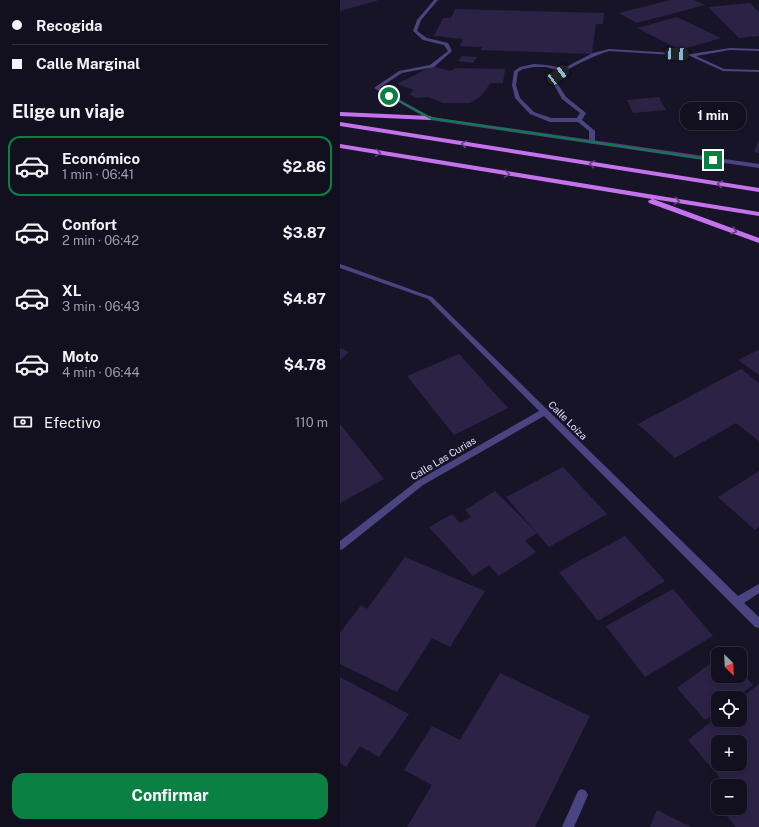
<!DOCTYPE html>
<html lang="es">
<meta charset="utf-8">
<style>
body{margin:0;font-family:"Public Sans",sans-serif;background:#1f1d2b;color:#f1f3f6;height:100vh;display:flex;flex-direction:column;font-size:15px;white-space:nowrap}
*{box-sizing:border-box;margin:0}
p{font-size:13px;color:#9c9ca4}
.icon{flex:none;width:22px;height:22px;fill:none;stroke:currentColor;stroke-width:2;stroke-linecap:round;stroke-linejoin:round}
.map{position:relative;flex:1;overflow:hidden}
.sheet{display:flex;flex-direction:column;background:#120f1e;width:340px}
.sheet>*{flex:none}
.top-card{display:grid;align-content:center;height:88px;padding:0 12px;background:#120f1e}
.needle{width:26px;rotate:156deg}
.fabs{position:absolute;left:371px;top:647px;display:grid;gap:8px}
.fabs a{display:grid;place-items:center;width:36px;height:36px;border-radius:8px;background:#120f1e;box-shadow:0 2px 6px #0003,0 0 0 1px #312f3c;font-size:20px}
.end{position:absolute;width:18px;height:18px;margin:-9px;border:5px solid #0b8043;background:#fff;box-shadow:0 0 0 2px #fff}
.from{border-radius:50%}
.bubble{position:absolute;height:28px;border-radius:12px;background:#120f1e;box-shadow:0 2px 6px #0003,0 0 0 1px #312f3c;font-size:13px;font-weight:700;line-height:28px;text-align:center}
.car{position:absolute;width:12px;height:24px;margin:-12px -6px;border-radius:5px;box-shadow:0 0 3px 1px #0007;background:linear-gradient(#222 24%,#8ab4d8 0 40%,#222 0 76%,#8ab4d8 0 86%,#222 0)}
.top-card b{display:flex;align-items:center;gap:14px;height:38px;font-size:15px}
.top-card b+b{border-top:1px solid #312f3c}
.top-card i{width:10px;height:10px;background:#f1f3f6}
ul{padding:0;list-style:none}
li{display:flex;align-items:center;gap:12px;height:60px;margin:0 8px 6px;padding:0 4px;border:2px solid transparent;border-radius:12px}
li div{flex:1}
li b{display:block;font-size:15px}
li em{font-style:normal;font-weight:700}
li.on{border-color:#0b8043}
li>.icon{width:36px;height:36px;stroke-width:1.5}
h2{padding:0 12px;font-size:18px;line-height:48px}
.pay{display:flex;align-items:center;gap:10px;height:44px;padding:0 12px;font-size:15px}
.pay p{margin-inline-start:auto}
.button{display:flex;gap:8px;margin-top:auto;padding:8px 12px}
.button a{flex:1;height:46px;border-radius:12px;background:#0b8043;color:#fff;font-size:16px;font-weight:700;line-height:46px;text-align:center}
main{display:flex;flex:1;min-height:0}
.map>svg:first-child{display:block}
.building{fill:#2b2246;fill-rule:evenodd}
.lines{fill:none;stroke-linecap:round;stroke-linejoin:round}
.lane{fill:#4a4581;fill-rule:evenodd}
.street{fill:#4a4581;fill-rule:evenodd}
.primary{fill:#c573ed;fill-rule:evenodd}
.oneway{stroke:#663f81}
.route{fill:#0b8043}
.labels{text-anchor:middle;stroke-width:3;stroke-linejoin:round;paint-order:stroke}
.street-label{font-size:10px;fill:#e3dffb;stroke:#181428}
</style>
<main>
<section class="sheet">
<div class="top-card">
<b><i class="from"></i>Recogida</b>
<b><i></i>Calle Marginal</b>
</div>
<h2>Elige un viaje</h2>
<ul>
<li class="on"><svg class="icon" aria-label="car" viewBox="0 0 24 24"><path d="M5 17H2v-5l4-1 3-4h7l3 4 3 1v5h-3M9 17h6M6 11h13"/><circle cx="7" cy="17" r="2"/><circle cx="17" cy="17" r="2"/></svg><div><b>Económico</b><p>1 min · 06:41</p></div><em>$2.86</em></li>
<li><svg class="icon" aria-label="car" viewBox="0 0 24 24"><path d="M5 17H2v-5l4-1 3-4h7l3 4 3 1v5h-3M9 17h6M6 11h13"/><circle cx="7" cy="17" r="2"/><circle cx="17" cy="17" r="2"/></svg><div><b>Confort</b><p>2 min · 06:42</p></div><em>$3.87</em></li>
<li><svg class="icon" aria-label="car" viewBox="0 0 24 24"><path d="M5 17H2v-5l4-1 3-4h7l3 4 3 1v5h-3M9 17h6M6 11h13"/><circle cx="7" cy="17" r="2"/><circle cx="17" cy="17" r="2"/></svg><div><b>XL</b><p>3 min · 06:43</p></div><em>$4.87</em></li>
<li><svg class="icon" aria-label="car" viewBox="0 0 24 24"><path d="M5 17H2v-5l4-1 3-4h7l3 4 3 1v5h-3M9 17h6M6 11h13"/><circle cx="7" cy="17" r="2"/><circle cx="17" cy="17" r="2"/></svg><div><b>Moto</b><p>4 min · 06:44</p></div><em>$4.78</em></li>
</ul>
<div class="pay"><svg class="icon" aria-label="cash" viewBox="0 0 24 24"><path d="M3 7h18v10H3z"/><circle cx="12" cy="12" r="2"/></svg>Efectivo<p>110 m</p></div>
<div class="button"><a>Confirmar</a></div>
</section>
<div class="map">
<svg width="419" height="827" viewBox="0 0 419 827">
<rect width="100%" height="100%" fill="#181428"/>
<g class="building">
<path d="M0 0H39L0 11Z"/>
<path d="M330 0H354L365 5 297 23 279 13Z"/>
<path d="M410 3 419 12V36L399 38 368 7Z"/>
<path d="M115 9 264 13 263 24H256L252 54 141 50 142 47 120 46 123 39 94 36 103 18H111Z"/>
<path d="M337 17 381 38 340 50 297 28Z"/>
<path d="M122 56 137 57 133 63 118 61Z"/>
<path d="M92 66 110 71 116 68 165 69 163 83H151L140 97 130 103H103L88 97 76 98 70 94 74 90 57 84Z"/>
<path d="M319 97 326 110 293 113 287 100Z"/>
<path d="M357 121 380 122 379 128 357 126Z"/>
<path d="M419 139V153L414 152Z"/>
<path d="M0 348 9 352 0 360Z"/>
<path d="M418 350H419V375L398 360Z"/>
<path d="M119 354 168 408 114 435 67 376Z"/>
<path d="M401 369 419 383V441L396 423 335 458 298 424Z"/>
<path d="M0 424 44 479 0 503Z"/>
<path d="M223 467 267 514 209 547 166 497Z"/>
<path d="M419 471V527L415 530 378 497Z"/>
<path d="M155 491 197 533 185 541 196 552 159 576 149 565 133 576 89 527 112 514 120 523 131 517 125 510Z"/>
<path d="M285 536 325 581 258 621 219 572Z"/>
<path d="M65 557 145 591 110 647 92 638 57 692 0 664V633L21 605 27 609Z"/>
<path d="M333 589 373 636 305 677 266 626Z"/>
<path d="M378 658V676H400V671L413 685 395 698H378V711L365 720 337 688Z"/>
<path d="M160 673 250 716 195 827H67L92 785 64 770 92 726 120 740Z"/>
<path d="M0 677 69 714 39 757 20 746 6 767 0 763Z"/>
<path d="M419 684V827H396L385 814 392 808H400V786H387L348 740 378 716V720H400V699ZM378 742H400V764H378Z"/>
<path d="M317 810 351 827H310Z"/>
</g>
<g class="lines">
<path class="lane" d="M390 48 419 49V51L390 50 356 56 384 69 419 70V72L383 71 350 56 269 51C259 54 225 68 220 77 219 79 218 81 217 83L226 97 246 113 242 120 255 131V142L252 144 249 142V131L238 122H210L190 114 175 98 172 85 174 71 180 67 194 64 206 65 224 68 253 53 269 49 351 54ZM194 67H206L221 71 216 75 213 83 222 99 240 113 237 118H211L194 112 180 98 176 85 178 72 183 69Z"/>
<g class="street">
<path d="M94 0H98L81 20 77 31 87 38 108 43 112 51 94 67 62 73 39 88 91 117 419 164V168L90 120 34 88 59 71 90 65 108 51 104 45 83 40 73 31 77 20Z"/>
<path d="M0 264 92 297 398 596 419 584V593L404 603 419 617V628L415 627 204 416 83 485 3 549 0 550V541L77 481 199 411 88 299 0 268Z"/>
<path d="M242 789 246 791 248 795 234 827H222L238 791Z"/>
</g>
<g class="primary">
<path d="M0 112 90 116 93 118 90 120 0 116Z"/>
<path d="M0 122 419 188V192L0 126Z"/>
<path d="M0 144 419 212V216L313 199 419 238V243L309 203 308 201 312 199 0 148Z"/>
</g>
</g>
<defs><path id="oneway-chevron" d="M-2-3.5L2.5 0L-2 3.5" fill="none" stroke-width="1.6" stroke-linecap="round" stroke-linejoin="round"/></defs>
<g class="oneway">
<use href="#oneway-chevron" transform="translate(124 144) rotate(-171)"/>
<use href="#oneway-chevron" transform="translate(38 153) rotate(9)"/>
<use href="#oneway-chevron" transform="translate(252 164) rotate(-171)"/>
<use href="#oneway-chevron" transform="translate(167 174) rotate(9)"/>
<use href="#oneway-chevron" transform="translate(380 184) rotate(-171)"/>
<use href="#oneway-chevron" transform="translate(337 201) rotate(9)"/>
<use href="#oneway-chevron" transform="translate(394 231) rotate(18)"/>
</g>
<path class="route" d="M48 95 91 117 376 160 373 161 90 119 48 96Z"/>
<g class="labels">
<g class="street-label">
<text transform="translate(228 420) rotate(45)" y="4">Calle Loíza</text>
<text transform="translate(103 458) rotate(-31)" y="4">Calle Las Curias</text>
</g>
</g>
</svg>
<div class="fabs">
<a><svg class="needle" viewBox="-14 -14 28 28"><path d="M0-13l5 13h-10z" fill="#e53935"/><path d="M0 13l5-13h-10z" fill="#9c9ca4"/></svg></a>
<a><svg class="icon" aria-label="locate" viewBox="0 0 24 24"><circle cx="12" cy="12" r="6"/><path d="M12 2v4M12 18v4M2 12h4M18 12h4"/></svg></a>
<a>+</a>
<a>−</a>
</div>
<i class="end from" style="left:49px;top:96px"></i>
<i class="end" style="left:373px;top:160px"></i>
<div class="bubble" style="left:340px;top:102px;width:66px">1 min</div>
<i class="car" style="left:337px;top:54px;rotate:93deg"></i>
<i class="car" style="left:218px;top:75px;rotate:53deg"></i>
</div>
</main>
